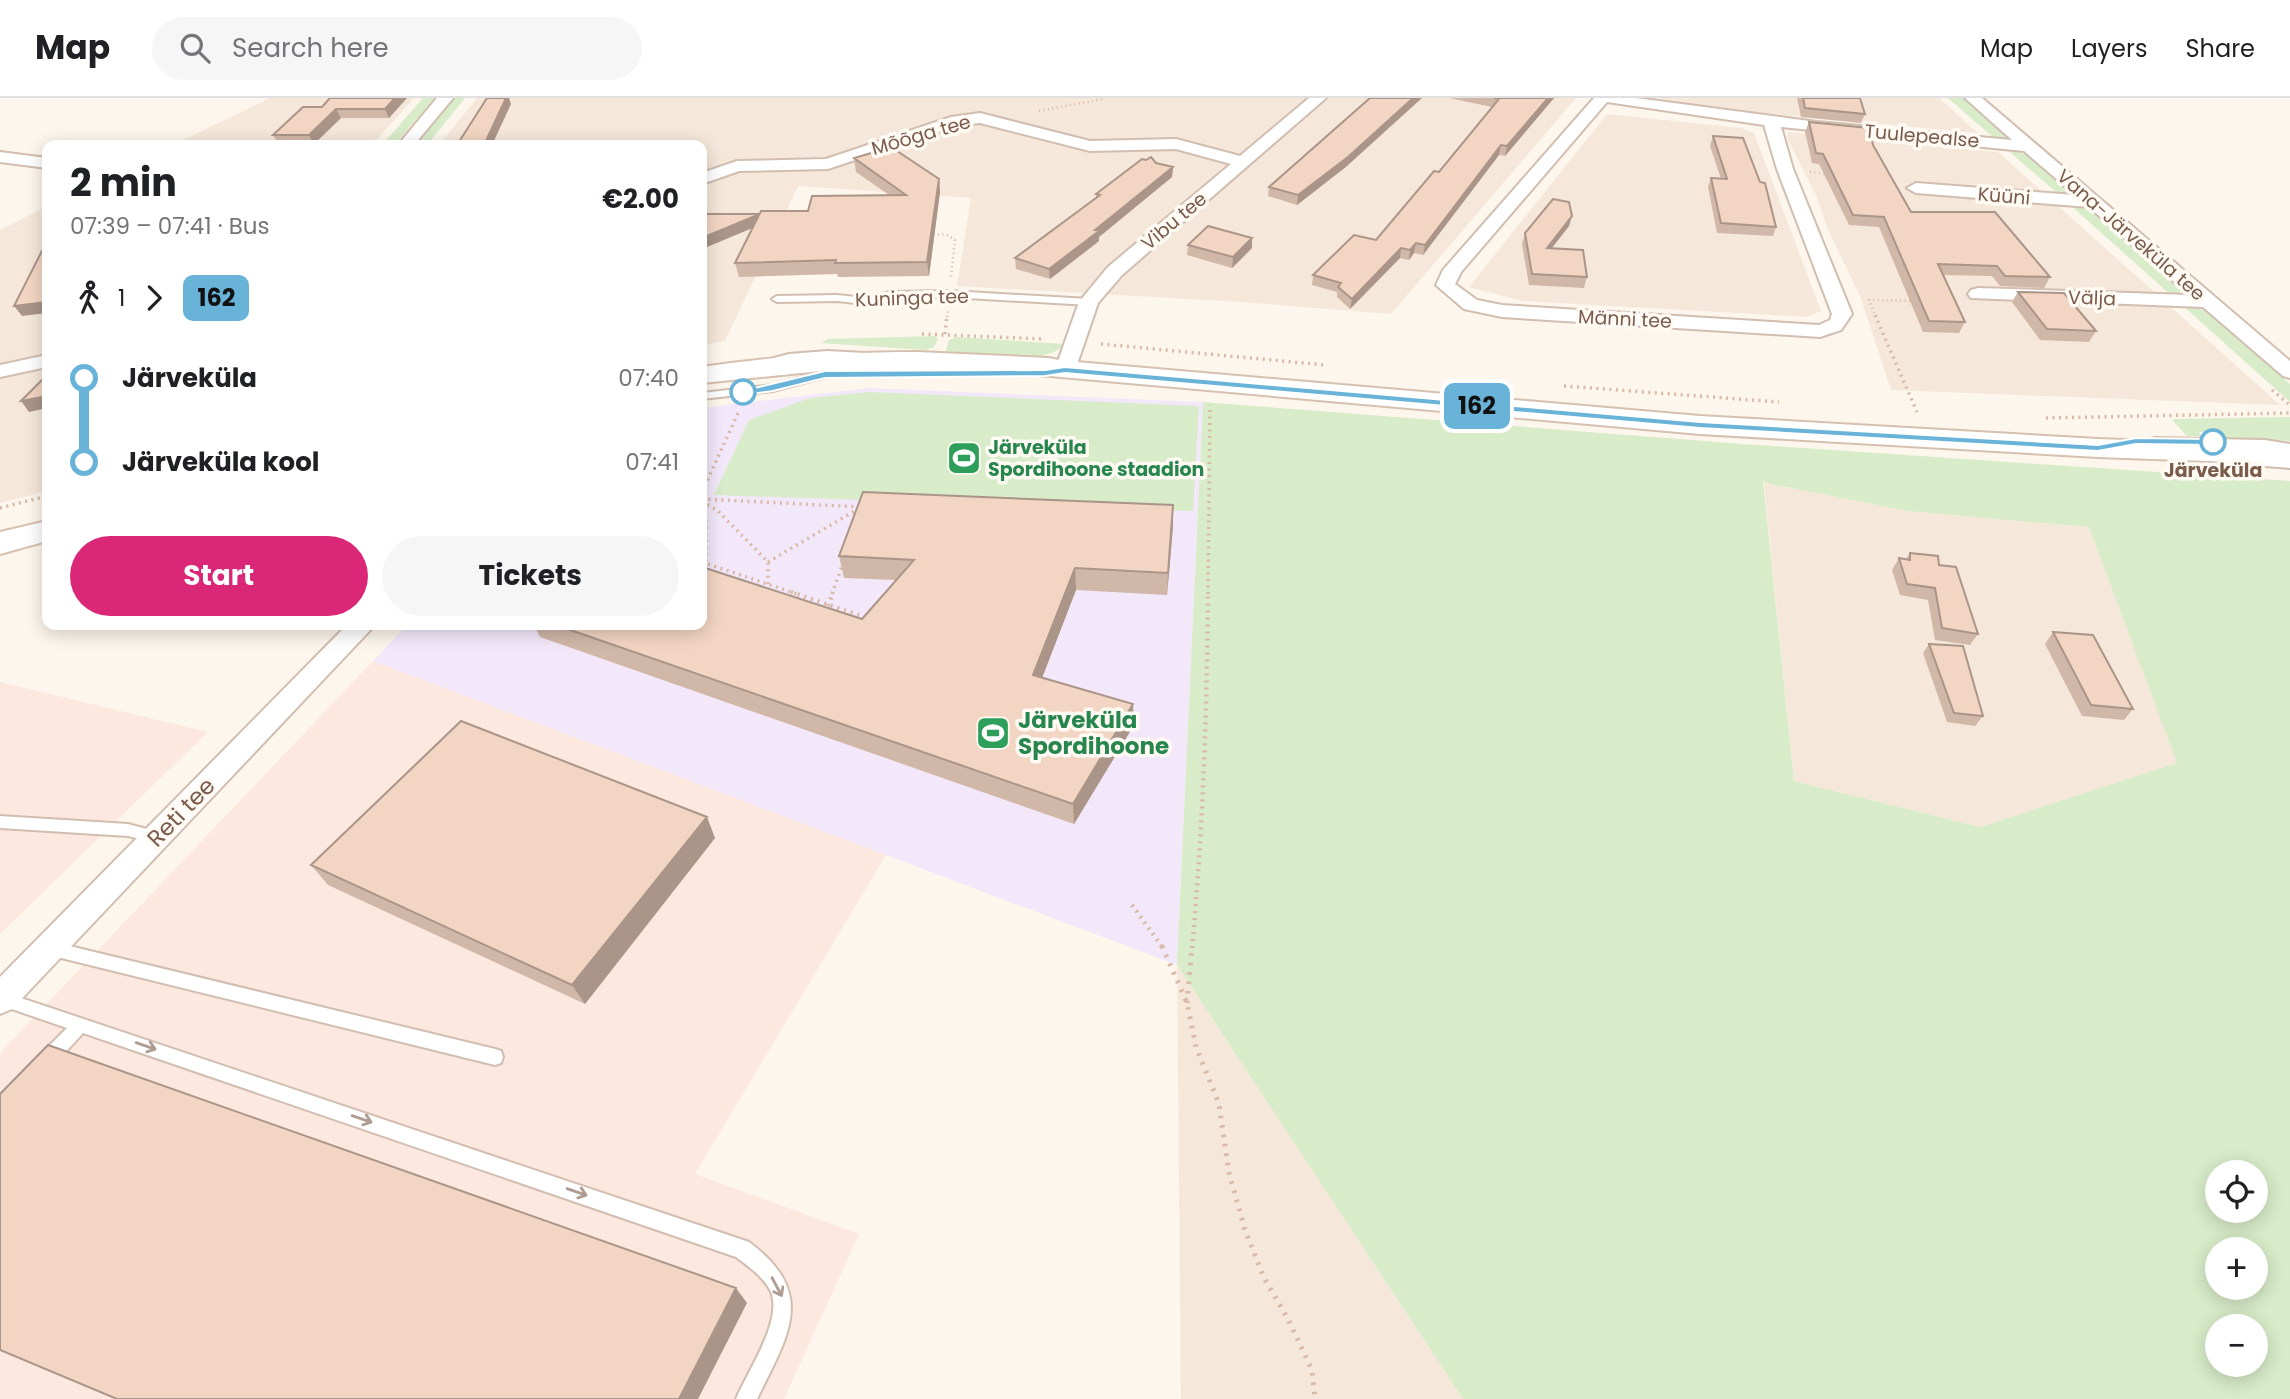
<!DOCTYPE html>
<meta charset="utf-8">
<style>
:root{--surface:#fff;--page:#f6f6f6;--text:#202124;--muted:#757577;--line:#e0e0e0;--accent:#db2777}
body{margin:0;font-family:Poppins,sans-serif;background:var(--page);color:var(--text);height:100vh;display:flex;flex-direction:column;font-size:26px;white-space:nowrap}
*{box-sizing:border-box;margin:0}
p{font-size:23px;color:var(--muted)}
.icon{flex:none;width:38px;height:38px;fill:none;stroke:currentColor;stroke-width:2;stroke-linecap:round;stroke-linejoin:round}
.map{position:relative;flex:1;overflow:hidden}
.details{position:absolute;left:42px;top:42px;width:665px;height:490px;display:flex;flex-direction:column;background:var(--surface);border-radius:14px;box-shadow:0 4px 18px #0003}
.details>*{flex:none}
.badge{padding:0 14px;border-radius:10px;font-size:24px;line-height:46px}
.tools{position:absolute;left:2205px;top:1062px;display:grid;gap:14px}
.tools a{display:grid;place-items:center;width:63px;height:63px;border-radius:50%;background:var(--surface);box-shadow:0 4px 18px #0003;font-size:35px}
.map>.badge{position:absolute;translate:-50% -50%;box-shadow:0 0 0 4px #fff}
.legs{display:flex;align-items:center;gap:10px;height:77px;padding:0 28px;font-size:23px}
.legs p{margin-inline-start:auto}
.overview{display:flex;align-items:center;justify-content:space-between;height:119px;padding:0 28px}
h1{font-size:38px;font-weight:700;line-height:52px}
.primary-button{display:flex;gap:14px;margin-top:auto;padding:14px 28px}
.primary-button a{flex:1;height:80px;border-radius:42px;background:var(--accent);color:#fff;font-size:28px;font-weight:700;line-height:80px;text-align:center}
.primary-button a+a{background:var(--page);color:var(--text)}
ul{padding:0 28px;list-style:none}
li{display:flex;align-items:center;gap:24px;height:84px;font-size:26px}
li i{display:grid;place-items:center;width:10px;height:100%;margin:0 9px;background:currentColor}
li i::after{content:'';width:18px;height:18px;margin:-9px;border:5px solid;border-radius:50%;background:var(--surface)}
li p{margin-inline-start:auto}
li:first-child i{background:linear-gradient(#0000 50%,currentColor 0)}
li:last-child i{background:linear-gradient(currentColor 50%,#0000 0)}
header{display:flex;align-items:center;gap:42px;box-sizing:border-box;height:98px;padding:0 35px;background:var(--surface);border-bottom:2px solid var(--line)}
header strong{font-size:33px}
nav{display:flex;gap:38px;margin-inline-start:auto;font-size:24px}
.search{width:490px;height:63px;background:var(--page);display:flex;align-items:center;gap:18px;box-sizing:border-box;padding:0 24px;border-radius:38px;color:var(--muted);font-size:26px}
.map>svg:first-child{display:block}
.residential{fill:#f5e8da}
.commercial{fill:#fde8e0}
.education{fill:#f3e8fa}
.green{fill:#d8ecc9;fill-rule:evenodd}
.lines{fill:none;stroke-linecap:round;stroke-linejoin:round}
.lane-casing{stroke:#d1beb0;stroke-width:4}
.street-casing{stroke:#d1beb0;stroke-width:4}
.secondary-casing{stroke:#d6c0b0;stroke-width:4}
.path-far3{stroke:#d9b8a5;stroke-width:2.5;stroke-dasharray:1 3.5;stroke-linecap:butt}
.path-far2{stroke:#d9b8a5;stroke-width:3.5;stroke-dasharray:2 4.5;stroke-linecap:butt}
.path-far1{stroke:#d9b8a5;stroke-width:4.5;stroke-dasharray:2 5;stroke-linecap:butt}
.path{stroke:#d9b8a5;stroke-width:5;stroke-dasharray:2.5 7;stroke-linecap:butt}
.lane{fill:#fff;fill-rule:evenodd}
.street{fill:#fff;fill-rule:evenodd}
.secondary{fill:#fff;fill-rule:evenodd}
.wall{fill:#d1b7a8}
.shaded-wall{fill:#aa9588}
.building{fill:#f3d5c3;stroke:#aa9588;stroke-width:2}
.oneway{stroke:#af9d94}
.line-1{fill:#69b3d9;stroke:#fff;stroke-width:2}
.stop-1-dot{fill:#fff;stroke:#69b3d9;stroke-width:3.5}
.labels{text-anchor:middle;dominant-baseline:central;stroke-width:7;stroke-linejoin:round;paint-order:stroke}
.far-street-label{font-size:19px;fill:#7a5c4d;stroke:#fffaf3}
.far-leisure-label{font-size:19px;font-weight:bold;fill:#27864d;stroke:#fffaf3;text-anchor:start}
.far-stop-label{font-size:19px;font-weight:bold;fill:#7a5c4d;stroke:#fffaf3}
.leisure-label{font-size:23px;font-weight:bold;fill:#27864d;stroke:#fffaf3;text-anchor:start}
.street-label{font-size:23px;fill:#7a5c4d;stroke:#fffaf3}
</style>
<header>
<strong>Map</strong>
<div class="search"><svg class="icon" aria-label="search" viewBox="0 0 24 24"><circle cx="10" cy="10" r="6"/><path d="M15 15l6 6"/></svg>Search here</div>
<nav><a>Map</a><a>Layers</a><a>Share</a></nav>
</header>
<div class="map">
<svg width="2290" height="1301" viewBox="0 0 2290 1301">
<rect width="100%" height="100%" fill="#fdf6ec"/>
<!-- residential -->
<path class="residential" d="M 270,0 L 414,0 L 372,47 L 173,47 Z
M 477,0 L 1576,0 L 1391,216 L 1241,204 L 957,188 L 971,100 L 798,88 L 725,243 L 702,247 L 702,47 L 439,47 Z
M 1658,0 L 1939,0 L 1978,35 L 1707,10 Z
M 1607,16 L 1741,30 L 1754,35 L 1821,213 L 1807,219 L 1522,203 L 1469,189 Z
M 1788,34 L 1998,54 L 2280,307 L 1891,292 L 1860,198 L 1828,132 L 1816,97 L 1788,42 Z
M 47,108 L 47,393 L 0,405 L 0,132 Z
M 1764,385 L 1909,413 L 2089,429 L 2178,665 L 1980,729 L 1794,683 Z
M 1177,867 L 1463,1301 L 1181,1301 Z"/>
<!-- commercial -->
<path class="commercial" d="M 373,563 L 886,757 L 695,1076 L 859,1136 L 784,1301 L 0,1301 L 0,955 Z
M 0,584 L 208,634 L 0,836 Z"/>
<!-- education -->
<path class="education" d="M 868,290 L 1203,304 L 1177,867 L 373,563 L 407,527 L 702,527 L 702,310 Z"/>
<!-- green -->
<path class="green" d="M 423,0 L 435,0 L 394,47 L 382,47 Z
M 454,0 L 465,0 L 427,47 L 415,47 Z
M 1948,0 L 1965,0 L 2008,41 L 1996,42 Z
M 2004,49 L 2027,57 L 2073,96 L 2063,100 Z
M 2070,107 L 2091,112 L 2181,192 L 2179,196 L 2171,197 Z
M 2181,206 L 2206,213 L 2290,286 L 2290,304 Z
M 935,238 L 938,241 L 934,249 L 926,252 L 821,245 L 828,241 Z
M 957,239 L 1064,246 C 1049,269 971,257 945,256 L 949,242 Z
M 868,294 L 1199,308 L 1193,413 L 714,397 L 749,322 L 810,300 Z
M 1203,304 L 1743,346 L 2290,383 L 2290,1301 L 1463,1301 L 1177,867 ZM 1763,382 L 1765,385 L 1908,413 L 2089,429 L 2177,665 L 1980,729 L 1794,683 ZM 2217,1074 L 2256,1074 L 2256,1113 L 2217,1113 ZM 2217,1152 L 2256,1152 L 2256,1190 L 2217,1190 ZM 2217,1228 L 2256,1228 L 2256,1267 L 2217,1267 Z
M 2290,319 L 2290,343 L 2224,340 L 2219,334 L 2199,334 L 2202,338 L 2187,338 L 2173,323 L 2174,321 Z"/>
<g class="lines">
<!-- lane casing -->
<g class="lane-casing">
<path id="lane" d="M 950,193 L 1089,201 L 1094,204 L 1089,207 L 950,199 L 889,200 L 865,206 L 837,203 L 777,204 L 772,201 L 777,198 L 837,197 L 865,200 L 889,194 Z
M 827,253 L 865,255 L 870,258 L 865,261 L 814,259 L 764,267 L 759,264 L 789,256 Z
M 825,273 L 830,276 L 829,278 L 773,293 L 702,301 L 702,295 L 773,287 Z
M 2155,340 L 2265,342 L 2290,346 L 2290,352 L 2265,348 L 2151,345 L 2151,341 Z
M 2229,360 L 2290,364 L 2290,370 L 2225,365 L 2225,361 Z
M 0,718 L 128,726 L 162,735 L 164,739 L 162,743 L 157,745 L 128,738 L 0,730 Z
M 49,843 L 495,951 L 501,953 L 503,959 L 501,965 L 495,967 L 49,857 L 43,855 L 41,850 L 43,845 Z
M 0,893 L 749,1144 C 818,1196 788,1237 757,1301 L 736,1301 C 747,1274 783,1223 771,1194 C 764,1179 748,1168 736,1159 L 83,935 L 52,969 L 46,971 L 40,969 L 37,963 L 40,957 L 67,930 L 0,907 Z"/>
</g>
<!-- street casing -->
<g class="street-casing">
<path id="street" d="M 437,0 L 453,0 L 414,47 L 398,47 Z
M 1309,0 L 1326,0 L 1122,177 L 1098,205 L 1075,272 L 1072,276 L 1058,276 L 1055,272 L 1079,204 L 1108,169 L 1231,66 L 1176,51 L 1090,53 L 980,25 L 959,27 L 828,71 L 739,73 L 702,86 L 702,75 L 737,63 L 826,61 L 951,19 L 980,15 L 1090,43 L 1176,41 L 1240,58 Z
M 1594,0 L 1636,0 L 1817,24 L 2012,42 L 1965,0 L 1982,0 L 2290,263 L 2290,280 L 2283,278 L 2203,209 L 1971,200 L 1968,196 L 1971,192 L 1978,190 L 2189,197 L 2089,109 L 1916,95 L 1907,90 L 1916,85 L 2075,97 L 2024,53 L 1781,29 L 1793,71 L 1852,216 L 1841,232 L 1820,239 L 1502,219 L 1464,211 L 1436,187 L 1443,172 ZM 1607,4 L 1764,27 L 1777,71 L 1832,216 L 1830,222 L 1819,227 L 1502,207 L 1477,202 L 1455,186 L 1461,174 Z
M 0,54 L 47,60 L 47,70 L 0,64 Z
M 47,257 L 47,269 L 0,279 L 0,267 Z
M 347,527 L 375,527 L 12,911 L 0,916 L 0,879 Z"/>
</g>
<!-- secondary casing -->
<g class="secondary-casing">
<path id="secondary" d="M 918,254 L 1048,260 L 1065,263 L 1700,318 L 2098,341 L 2290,348 L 2290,366 L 2098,359 L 1700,336 L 1005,274 L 831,272 L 702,285 L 702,269 C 774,258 845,254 918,254 Z
M 47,423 L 47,443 L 0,456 L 0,434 Z"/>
</g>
<!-- path-far3 -->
<path class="path-far3" d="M 1039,13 L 1103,1
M 1810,74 L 1829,76
M 929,136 L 947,137 L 955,142 L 951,179
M 947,219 L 948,212
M 1876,219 L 1869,202 L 1914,203"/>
<!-- path-far2 -->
<path class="path-far2" d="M 1875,217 L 1917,314
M 922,236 L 1043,241
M 945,236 L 947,217
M 1101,246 L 1325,267
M 1564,288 L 1779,304
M 2272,292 L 2290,307
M 2046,320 L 2290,315
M 702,394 L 739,313
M 702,401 L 861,409
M 702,403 L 718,413 L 768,464 L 768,487
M 0,410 L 47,398
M 702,410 L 706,423 L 706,466
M 702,464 L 797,496
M 768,464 L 858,411
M 832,496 L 843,465
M 1208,496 L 1210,307"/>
<!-- path-far1 -->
<path class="path-far1" d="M 791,494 L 867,520
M 828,508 L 833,494
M 1132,807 L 1163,850
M 1192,850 C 1203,732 1207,613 1208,494"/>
<!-- path -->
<path class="path" d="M 1162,848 L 1187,905 L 1196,949 L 1219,1006 L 1229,1075 L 1245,1132 L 1264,1180 L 1288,1221 L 1312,1272 L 1315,1301
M 1187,905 L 1192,848"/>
<!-- lane -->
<use href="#lane" class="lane"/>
<!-- street -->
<use href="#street" class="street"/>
<!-- secondary -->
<use href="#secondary" class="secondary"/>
</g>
<!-- wall -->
<path class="wall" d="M 407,0 L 389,20 L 341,20 L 314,46 L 278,46 L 273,37 L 322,9 Z
M 1449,0 L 1554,0 L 1505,58 L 1499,57 L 1423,157 L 1414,155 L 1409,162 L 1400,160 L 1350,211 L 1337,199 L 1337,194 L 1312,187 L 1313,177 L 1376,142 L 1439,74 L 1492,9 Z
M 1797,0 L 1860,0 L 1865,16 L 1861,25 L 1801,19 Z
M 1809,24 L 1873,47 L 1911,114 L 2050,179 L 2044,190 L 2000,188 L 1992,178 L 1943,177 L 1965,224 L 1959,235 L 1923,234 L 1879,129 L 1849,127 L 1819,66 L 1812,65 L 1805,34 Z
M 1713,38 L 1776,129 L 1773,138 L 1717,135 L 1708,89 L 1711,80 L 1721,81 L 1710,48 Z
M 854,60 L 939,81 L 940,94 L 929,178 L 838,179 L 837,176 L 739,179 L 735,165 L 752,130 L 702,151 L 702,116 L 760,116 L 808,113 L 889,97 L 856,74 Z
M 1156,65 L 1173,69 L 1172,79 L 1099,139 L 1099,143 L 1050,181 L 1016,171 L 1015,160 L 1096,100 L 1096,96 Z
M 1347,68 L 1297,107 L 1268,98 L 1269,89 Z
M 1569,128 L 1552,150 L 1587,179 L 1584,190 L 1529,187 L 1522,146 L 1525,135 Z
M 1188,147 L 1252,150 L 1232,170 L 1187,157 Z
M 2018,194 L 2096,233 L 2089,244 L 2040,242 L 2012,204 Z
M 1173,428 L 1167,497 L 1076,492 L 1042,580 L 1134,627 L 1074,726 L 540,539 L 534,527 L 702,527 L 862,521 L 896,482 L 844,480 L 839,458 Z
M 1910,455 L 1939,467 L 1978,536 L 1970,547 L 1935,542 L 1928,502 L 1900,497 L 1892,472 L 1899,460 L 1906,461 Z
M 2053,534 L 2133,611 L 2124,622 L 2082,618 L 2045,546 Z
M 1929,546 L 1983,618 L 1975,628 L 1947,624 L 1923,555 Z
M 715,740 L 585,906 L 328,787 L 311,767 Z"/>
<!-- shaded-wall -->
<path class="shaded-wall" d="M 395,0 L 407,0 L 389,20 L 385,11 Z
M 506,0 L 509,0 L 511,6 L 492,47 L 484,47 Z
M 1413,0 L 1422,0 L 1347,68 L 1297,107 L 1298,97 Z
M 1548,0 L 1554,0 L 1505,58 L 1507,48 Z
M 336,11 L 341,20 L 314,46 L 309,37 Z
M 1501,47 L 1499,57 L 1423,157 L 1425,147 Z
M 1173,69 L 1172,79 L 1099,139 L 1099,143 L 1050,181 L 1049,171 L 1095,132 Z
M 939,81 L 940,94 L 929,178 L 927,164 Z
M 760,116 L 762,126 L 702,151 L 702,140 Z
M 1572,118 L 1569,128 L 1544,160 L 1547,150 Z
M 1252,140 L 1252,150 L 1232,170 L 1233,159 Z
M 1416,145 L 1414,155 L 1409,162 L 1410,152 Z
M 1401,150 L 1400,160 L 1350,211 L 1352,201 Z
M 47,204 L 47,215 L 22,218 L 14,208 Z
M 47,298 L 47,310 L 29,314 L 21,303 Z
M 1173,407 L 1173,428 L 1167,497 L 1168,475 Z
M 1075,470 L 1076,492 L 1035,598 L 1033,577 Z
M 1133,606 L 1134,627 L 1074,726 L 1073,706 Z
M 707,719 L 715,740 L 585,906 L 572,887 Z
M 736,1190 L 747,1205 L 698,1301 L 679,1301 Z"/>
<!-- building -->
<path class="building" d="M 330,0 L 395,0 L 385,11 L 336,11 L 309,37 L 273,37 L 303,9 L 322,9 Z
M 487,0 L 506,0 L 484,47 L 457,47 Z
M 1370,0 L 1413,0 L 1348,59 L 1298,97 L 1269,89 Z
M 1494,0 L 1548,0 L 1507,48 L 1501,47 L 1425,147 L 1416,145 L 1410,152 L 1401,150 L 1352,201 L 1338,189 L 1341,185 L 1313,177 L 1354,137 L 1376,142 L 1434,73 L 1439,74 L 1499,1 Z
M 1803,0 L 1860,0 L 1865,16 L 1805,10 Z
M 1809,24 L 1869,30 L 1873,47 L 1911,114 L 1995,114 L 2050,179 L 2005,178 L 1997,168 L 1938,166 L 1965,224 L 1929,223 L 1884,119 L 1853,117 L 1823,56 L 1816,55 Z
M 1713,38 L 1743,40 L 1760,84 L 1765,85 L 1776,129 L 1721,125 L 1711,80 L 1727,81 Z
M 891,49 L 939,81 L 927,164 L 835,165 L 836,162 L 735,165 L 761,113 L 808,113 L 812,98 L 906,97 L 854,60 Z
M 1151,59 L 1156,65 L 1173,69 L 1095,132 L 1099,133 L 1049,171 L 1015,160 L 1100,97 L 1096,96 L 1142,61 L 1146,62 Z
M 1553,101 L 1569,104 L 1572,118 L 1547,150 L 1583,152 L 1587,179 L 1532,176 L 1525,135 Z
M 702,116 L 760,116 L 702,140 Z
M 1208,128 L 1252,140 L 1233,159 L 1188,147 Z
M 47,143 L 47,204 L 14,208 Z
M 2018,194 L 2064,195 L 2096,233 L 2047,231 Z
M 47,277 L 47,298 L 21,303 Z
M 863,394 L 1173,407 L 1168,475 L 1075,470 L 1033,577 L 1133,606 L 1073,706 L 556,527 L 702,527 L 702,469 L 862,521 L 914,462 L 839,458 Z
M 1910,455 L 1938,458 L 1939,467 L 1956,469 L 1978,536 L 1942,530 L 1935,490 L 1907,486 L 1899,460 L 1910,462 Z
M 2053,534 L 2093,537 L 2133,611 L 2091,607 Z
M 1929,546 L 1963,548 L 1983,618 L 1954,615 Z
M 461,623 L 707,719 L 572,887 L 311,767 Z
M 48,947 L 736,1190 L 679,1301 L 117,1301 L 0,1252 L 0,996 Z"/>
<!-- one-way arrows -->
<defs><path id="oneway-shaft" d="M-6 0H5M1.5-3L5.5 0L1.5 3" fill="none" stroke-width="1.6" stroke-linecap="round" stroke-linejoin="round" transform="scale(1.75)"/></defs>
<g class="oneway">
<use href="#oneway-shaft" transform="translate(146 948) rotate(19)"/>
<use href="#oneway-shaft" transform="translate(362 1021) rotate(19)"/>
<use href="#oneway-shaft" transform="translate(577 1094) rotate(19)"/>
<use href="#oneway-shaft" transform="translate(777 1189) rotate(62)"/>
</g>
<!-- line-1 -->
<path class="line-1" d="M 1065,269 L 1700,324 L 2098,347 L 2136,340 L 2213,341 L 2218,344 L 2213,347 L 2136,346 L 2098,353 L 1700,330 L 1065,275 L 1045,278 L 825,280 L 773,293 L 743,297 L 738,294 L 825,273 L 1045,272 Z"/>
<!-- icons -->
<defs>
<g id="stadium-square" transform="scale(1.75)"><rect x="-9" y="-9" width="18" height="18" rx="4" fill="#2e9e5b" stroke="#fffaf3"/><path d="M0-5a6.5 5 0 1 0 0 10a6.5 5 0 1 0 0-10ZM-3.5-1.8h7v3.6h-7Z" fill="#fff"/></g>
</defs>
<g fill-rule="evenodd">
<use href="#stadium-square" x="964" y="360"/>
<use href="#stadium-square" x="993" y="635"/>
</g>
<!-- markers -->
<g class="stop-1-dot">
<circle cx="743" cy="294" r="12"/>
<circle cx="2213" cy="344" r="12"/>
</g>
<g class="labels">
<!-- far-street labels -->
<g class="far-street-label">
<text transform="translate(921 37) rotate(-16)">Mõõga tee</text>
<text transform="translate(1922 38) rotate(5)">Tuulepealse</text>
<text transform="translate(2004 98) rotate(5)">Küüni</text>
<text transform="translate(1174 123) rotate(-40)">Vibu tee</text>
<text transform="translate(2131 137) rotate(41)">Vana-Järveküla tee</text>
<text transform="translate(912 200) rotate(-2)">Kuninga tee</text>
<text transform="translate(2092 200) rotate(2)">Välja</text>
<text transform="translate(1625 221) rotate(3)">Männi tee</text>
</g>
<!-- far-leisure labels -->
<g class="far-leisure-label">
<text x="988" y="349">Järveküla<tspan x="988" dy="22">Spordihoone staadion</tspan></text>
</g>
<!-- far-stop labels -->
<g class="far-stop-label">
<text x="2213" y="372">Järveküla</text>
</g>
<!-- leisure labels -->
<g class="leisure-label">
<text x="1018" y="622">Järveküla<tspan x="1018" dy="26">Spordihoone</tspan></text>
</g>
<!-- street labels -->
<g class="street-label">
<text transform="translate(181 714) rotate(-46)">Reti tee</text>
</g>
</g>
</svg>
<div class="tools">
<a><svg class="icon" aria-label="locate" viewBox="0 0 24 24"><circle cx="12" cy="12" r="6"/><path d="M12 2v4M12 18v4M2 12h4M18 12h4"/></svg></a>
<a>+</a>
<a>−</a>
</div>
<b class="badge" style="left:1477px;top:308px;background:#69b3d9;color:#111">162</b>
<section class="details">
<div class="overview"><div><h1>2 min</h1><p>07:39 – 07:41 · Bus</p></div><b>€2.00</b></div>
<div class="legs"><svg class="icon" aria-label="walk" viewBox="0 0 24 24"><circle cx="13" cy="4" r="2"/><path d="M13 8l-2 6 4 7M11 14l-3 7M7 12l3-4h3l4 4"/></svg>1<svg class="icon" aria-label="forward" viewBox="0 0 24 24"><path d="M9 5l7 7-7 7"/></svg><b class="badge" style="background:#69b3d9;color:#111">162</b></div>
<ul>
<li><i style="color:#69b3d9"></i><b>Järveküla</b><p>07:40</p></li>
<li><i style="color:#69b3d9"></i><b>Järveküla kool</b><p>07:41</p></li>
</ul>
<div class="primary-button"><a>Start</a><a>Tickets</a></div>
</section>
</div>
